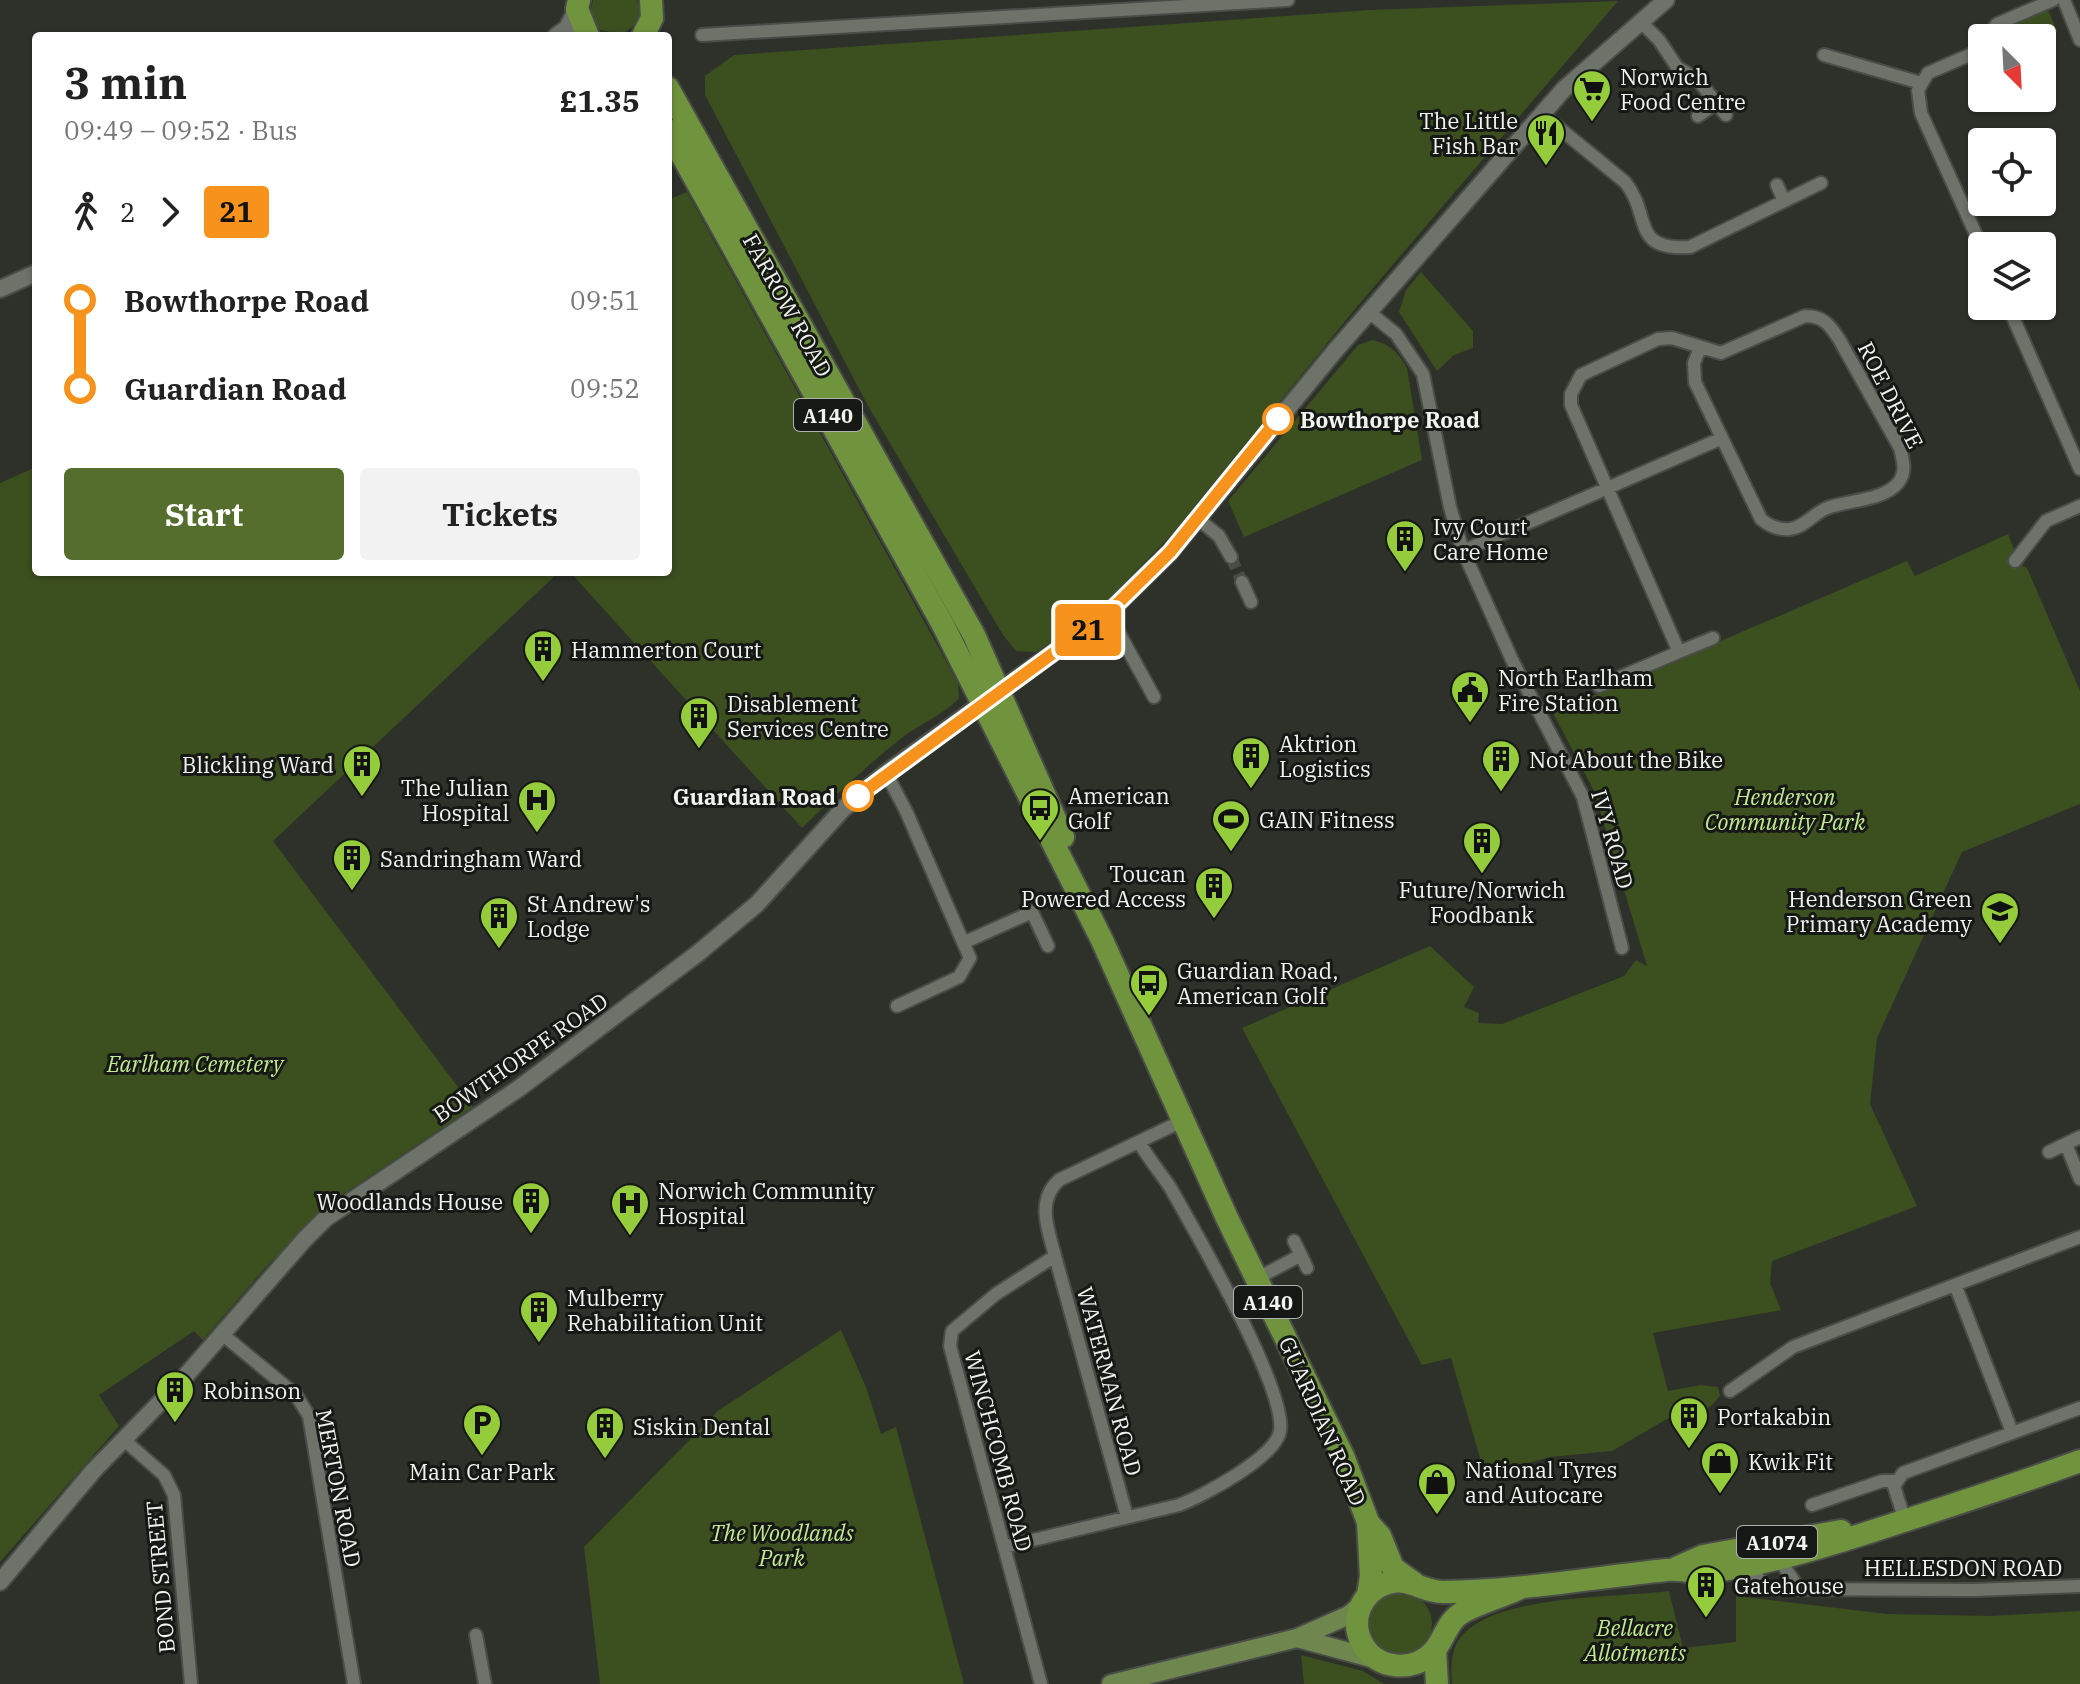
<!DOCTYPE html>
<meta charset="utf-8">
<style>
:root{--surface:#fff;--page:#f2f2f2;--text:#222;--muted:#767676;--accent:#566e2d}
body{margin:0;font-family:"IBM Plex Serif",serif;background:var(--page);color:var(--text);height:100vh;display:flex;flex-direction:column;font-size:30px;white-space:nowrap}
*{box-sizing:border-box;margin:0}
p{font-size:26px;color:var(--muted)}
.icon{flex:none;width:44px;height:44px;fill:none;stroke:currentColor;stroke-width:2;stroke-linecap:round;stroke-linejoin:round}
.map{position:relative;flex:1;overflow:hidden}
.details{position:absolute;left:32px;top:32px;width:640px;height:544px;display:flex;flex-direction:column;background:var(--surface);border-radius:8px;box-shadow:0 2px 6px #0004}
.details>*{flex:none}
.badge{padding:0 16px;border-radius:6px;font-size:28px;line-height:52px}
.needle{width:52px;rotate:156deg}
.fabs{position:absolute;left:1968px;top:24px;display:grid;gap:16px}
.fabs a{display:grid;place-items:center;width:88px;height:88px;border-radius:8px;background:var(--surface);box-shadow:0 2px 6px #0004;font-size:40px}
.map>.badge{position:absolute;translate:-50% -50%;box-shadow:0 0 0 4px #fff}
.legs{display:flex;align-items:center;gap:12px;height:88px;padding:0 32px;font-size:26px}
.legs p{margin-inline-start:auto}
.summary{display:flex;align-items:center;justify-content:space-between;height:136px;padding:0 32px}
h1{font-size:44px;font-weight:700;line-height:60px}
.action{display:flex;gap:16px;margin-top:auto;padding:16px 32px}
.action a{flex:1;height:92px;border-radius:8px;background:var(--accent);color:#fff;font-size:32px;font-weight:700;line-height:92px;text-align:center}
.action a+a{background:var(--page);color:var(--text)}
ul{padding:0 32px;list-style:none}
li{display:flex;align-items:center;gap:28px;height:88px;font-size:30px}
li i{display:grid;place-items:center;width:12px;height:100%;margin:0 10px;background:currentColor}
li i::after{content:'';width:20px;height:20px;margin:-10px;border:6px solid;border-radius:50%;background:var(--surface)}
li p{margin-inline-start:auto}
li:first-child i{background:linear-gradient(#0000 50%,currentColor 0)}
li:last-child i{background:linear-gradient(currentColor 50%,#0000 0)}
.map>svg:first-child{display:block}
.green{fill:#3b4f1f}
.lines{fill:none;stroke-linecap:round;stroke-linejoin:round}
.street-tunnel{stroke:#4a4e47;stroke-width:12;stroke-dasharray:12 6;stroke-linecap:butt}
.street-casing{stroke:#4a4d47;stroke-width:16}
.secondary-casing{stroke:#4a4d47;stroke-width:20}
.primary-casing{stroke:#4a4d47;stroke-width:22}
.highway-casing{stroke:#4a4d47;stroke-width:26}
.street{stroke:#6e736a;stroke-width:12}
.secondary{stroke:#6e736a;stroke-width:16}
.primary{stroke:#6f864f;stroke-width:18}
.highway{stroke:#70933d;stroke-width:22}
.line-1-casing{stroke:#fff;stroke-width:18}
.line-1{stroke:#f7931d;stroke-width:12}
.stop-1-dot{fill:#fff;stroke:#f7931d;stroke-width:4}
.labels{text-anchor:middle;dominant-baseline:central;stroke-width:6;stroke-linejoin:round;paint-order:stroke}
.shield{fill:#161815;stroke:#afb1ad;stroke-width:2}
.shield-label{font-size:20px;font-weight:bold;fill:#f0f3ee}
.poi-label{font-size:22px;fill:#f0f3ee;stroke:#161815;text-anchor:start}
.street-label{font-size:22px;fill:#f0f3ee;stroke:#161815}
.stop-label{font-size:22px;font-weight:bold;fill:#f0f3ee;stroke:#161815;text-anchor:start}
.park-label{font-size:22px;font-style:italic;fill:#c2eb8f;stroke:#161815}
</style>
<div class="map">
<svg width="2080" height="1684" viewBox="0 0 2080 1684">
<rect width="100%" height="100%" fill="#2d3129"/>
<!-- green -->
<path class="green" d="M 593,0 L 637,0 C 643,17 636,28 620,34 L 600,30 L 590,13 Z
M 1618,1 L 1355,309 L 1175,531 L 1098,610 L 1036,652 L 1016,651 L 1003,635 L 868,406 L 705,95 L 705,76 L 734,55 L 1370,10 Z
M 2048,10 L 2057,31 L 2052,40 L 2042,44 L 2042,38 L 1994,38 L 2002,29 Z
M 687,192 L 958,683 L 959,698 C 944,715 921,723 903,737 C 867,765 835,796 802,828 L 570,572 L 668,572 L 668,200 Z
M 1421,272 L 1473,331 L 1473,348 L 1454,355 L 1437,371 L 1399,312 L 1406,290 Z
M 1372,340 C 1390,344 1398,352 1407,368 L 1422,460 L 1244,537 L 1228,501 L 1358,345 Z
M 36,467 L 36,572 L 559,572 L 273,841 L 473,1107 L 333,1201 L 266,1267 L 203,1340 L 194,1331 L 99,1395 L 119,1426 L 0,1562 L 0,483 Z
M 2008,534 L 2020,564 L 2027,568 L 2080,691 L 2080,804 L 1962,852 L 1877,1038 L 1870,1104 L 1917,1206 L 1772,1261 L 1770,1283 L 1781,1310 L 1653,1333 L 1668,1391 L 1701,1385 L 1718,1387 L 1720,1396 L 1711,1406 L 1681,1425 L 1674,1415 L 1612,1451 L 1550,1457 L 1485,1475 L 1451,1358 L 1422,1365 L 1242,1028 L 1430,946 L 1474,987 L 1464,1007 L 1479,1013 L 1478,1023 L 1502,1024 L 1624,976 L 1636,960 L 1647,966 L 1594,791 L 1553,713 L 1907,561 L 1915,576 Z
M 841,1330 L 866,1387 L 881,1434 L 896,1427 L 964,1684 L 600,1684 L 584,1547 L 719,1410 Z
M 1669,1591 L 1683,1648 L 1736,1642 L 1736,1596 L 1887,1614 L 1991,1616 L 2080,1611 L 2080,1684 L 1452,1684 C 1451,1668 1450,1650 1461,1637 C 1496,1594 1616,1598 1669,1591 Z
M1368 1624a32 32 0 1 1 64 0a32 32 0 1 1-64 0Z
M 1301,1655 L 1363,1671 L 1384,1684 L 1304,1684 Z"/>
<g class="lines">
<!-- street-tunnel -->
<path class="street-tunnel" d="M 1231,557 L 1242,582"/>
<!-- street casing -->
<g class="street-casing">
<path id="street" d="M 2064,0 L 2080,40
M 1640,21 L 1659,40 L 1677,67 L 1698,80 L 1726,115
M 702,35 L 1288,0
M 1986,38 L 1997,24 L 2053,0
M 1982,45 L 1974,53 L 1928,73 L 1918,90 L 1921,113 L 1982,248
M 1824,55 L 1921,83
M 1542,114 L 1625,182 C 1652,215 1630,251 1690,247 L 1821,183
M 1698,116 L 1716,103
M 1777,185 L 1784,201
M 2008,306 L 2080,469
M 1369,312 L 1396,334 L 1423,374 L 1450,507 L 1463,551 L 1513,662 L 1583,797 L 1622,948
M 1197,518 L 1219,536 L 1231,557
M 1463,551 L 1720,439
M 2015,561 L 2046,521 L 2080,506
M 1242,582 L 1251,602
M 1108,613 L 1154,697
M 1679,652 L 1713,638
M 1599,686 L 1679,652 L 1571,405 L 1571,394 L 1581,375 L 1658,339 L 1672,338 L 1721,353 L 1805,316 C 1823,316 1829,324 1839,339 L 1900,448 C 1903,461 1907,472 1898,483 C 1883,501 1848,500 1827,508 C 1814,513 1805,527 1790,529 C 1779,530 1769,526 1761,519 L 1695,382 L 1694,363 L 1700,348
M 886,773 L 906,811 L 970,958 L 959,977 L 897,1006
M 965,942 L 1032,912 L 1048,946
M 2066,1144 L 2080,1179
M 2049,1152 L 2080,1137
M 1294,1241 L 1301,1255
M 1055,1256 L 1127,1517
M 1256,1279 L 1301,1255 L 1307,1268
M 1956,1287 L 2012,1432
M 222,1334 L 296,1395 L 309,1416 L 354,1684
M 1730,1391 L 1793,1347 L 2080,1237
M 124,1440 L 164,1475 L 174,1495 L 191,1684
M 1812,1505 L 1882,1481 L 1895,1481
M 1905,1521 L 1894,1486 L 1903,1473 L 2080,1408
M 1004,1547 L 1179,1505 C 1203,1496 1276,1457 1280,1431 C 1287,1389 1194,1230 1170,1187 C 1160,1172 1148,1158 1139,1142
M 1779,1559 L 1798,1587
M 1745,1565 L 1767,1587 L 1776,1589 L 1973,1590 L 2080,1586
M 476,1635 L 485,1684
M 1041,1684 L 950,1346 L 952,1331 L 996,1294 L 1055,1256 C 1048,1229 1036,1201 1059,1180 L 1182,1121"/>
</g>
<!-- secondary casing -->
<g class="secondary-casing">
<path id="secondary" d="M 556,36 L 567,28 L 577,9
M 0,289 L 36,273
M 0,1582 L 94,1470 L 182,1380 L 304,1240 L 326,1218 L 518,1089 L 697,954 L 757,904 L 843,809 L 886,773 L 1108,613 L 1170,552 L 1334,352 L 1564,89 L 1666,0"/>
</g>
<!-- primary casing -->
<g class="primary-casing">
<path id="primary" d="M 1297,1638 L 1375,1659
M 1111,1684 L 1297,1638 L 1349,1615 L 1360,1606"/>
</g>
<!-- highway casing -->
<g class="highway-casing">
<path id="highway" d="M 579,0 L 577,9 L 588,36
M 643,36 L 652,18 L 651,0
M 668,88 L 974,635 L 1063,837
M 668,130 L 943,625 L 1102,940 L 1227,1218 L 1343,1456 L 1368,1522 L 1371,1576 L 1368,1595
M 1370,1525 L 1380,1536 L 1393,1568 L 1414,1583
M 1676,1568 L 1703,1556 L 1841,1531
M 1518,1589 C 1501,1597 1479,1603 1463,1612 C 1447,1621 1445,1638 1434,1651 C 1414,1673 1376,1670 1362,1643 C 1350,1620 1361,1593 1385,1584 C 1407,1575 1422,1592 1443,1592 C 1518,1591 1592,1578 1666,1570 C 1680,1569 1695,1573 1709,1572 C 1769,1564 1827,1546 1885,1527 C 1950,1506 2015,1485 2080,1461
M 1435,1650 L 1437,1684"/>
</g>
<!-- street -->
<use href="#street" class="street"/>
<!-- secondary -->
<use href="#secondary" class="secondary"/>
<!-- primary -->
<use href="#primary" class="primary"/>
<!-- highway -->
<use href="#highway" class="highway"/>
</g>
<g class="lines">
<!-- line-1 casing -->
<g class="line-1-casing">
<path id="line-1" d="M 858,796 L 1108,613 L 1170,552 L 1278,419"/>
</g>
<!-- line-1 -->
<use href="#line-1" class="line-1"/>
</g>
<!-- icons -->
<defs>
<g id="supermarket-pin" transform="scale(2)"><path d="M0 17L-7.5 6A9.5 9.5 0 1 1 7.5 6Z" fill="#95cc3b" stroke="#161815"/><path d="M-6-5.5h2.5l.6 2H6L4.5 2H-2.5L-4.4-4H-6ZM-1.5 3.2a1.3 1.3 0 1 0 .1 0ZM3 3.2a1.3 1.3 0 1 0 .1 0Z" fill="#111"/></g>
<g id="restaurant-pin" transform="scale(2)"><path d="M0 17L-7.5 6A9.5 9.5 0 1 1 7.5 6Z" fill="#95cc3b" stroke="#161815"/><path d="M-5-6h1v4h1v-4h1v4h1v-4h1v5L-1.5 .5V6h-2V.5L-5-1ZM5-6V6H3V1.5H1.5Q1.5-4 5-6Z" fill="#111"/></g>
<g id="building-pin" transform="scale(2)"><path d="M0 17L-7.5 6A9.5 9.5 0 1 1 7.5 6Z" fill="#95cc3b" stroke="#161815"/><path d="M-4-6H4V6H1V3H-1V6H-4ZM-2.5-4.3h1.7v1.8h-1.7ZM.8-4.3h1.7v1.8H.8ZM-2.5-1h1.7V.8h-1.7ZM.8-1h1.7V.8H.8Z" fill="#111"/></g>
<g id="civic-pin" transform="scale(2)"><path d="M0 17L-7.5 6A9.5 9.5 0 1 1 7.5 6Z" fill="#95cc3b" stroke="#161815"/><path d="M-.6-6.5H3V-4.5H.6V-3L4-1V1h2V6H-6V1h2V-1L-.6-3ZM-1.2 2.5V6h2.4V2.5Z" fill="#111"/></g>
<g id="hospital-pin" transform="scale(2)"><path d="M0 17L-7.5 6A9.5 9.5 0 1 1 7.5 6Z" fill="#95cc3b" stroke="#161815"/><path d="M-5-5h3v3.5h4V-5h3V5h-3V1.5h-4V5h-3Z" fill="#111"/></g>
<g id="bus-pin" transform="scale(2)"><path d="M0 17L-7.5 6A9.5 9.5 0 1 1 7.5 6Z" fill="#95cc3b" stroke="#161815"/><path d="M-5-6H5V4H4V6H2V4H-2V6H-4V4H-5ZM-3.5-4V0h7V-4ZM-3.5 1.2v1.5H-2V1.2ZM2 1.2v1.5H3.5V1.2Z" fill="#111"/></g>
<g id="stadium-pin" transform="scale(2)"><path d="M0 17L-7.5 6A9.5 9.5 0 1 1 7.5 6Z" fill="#95cc3b" stroke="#161815"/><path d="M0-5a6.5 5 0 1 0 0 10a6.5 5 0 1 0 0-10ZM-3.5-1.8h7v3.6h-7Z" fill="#111"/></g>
<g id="school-pin" transform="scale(2)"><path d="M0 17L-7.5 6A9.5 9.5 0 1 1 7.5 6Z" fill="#95cc3b" stroke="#161815"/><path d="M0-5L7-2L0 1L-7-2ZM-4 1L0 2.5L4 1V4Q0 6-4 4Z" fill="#111"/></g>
<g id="parking-pin" transform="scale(2)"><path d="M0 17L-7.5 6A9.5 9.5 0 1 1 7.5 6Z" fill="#95cc3b" stroke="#161815"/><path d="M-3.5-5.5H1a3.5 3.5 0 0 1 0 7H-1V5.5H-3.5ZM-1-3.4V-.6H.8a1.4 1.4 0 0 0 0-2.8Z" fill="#111"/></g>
<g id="shop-pin" transform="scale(2)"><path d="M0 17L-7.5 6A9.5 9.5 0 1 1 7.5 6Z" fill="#95cc3b" stroke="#161815"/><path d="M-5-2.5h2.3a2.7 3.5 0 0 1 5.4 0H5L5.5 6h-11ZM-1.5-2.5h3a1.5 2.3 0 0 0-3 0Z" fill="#111"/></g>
</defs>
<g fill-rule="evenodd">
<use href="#supermarket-pin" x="1592" y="89"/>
<use href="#restaurant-pin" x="1546" y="133"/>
<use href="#building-pin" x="1405" y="539"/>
<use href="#building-pin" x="543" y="649"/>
<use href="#civic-pin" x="1470" y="690"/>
<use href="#building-pin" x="699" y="716"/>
<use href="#building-pin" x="1251" y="756"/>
<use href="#building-pin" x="1501" y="759"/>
<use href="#building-pin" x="362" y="764"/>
<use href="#hospital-pin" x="537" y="800"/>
<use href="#bus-pin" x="1040" y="808"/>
<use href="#stadium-pin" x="1231" y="819"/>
<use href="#building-pin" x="1482" y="841"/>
<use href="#building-pin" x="352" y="858"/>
<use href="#building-pin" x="1214" y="886"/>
<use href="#school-pin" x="2000" y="911"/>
<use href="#building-pin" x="499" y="916"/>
<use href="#bus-pin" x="1149" y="983"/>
<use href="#building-pin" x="531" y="1201"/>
<use href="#hospital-pin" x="630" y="1203"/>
<use href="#building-pin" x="539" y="1310"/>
<use href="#building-pin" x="175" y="1390"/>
<use href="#building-pin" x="1689" y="1416"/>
<use href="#parking-pin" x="482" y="1423"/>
<use href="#building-pin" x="605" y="1426"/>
<use href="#shop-pin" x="1720" y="1461"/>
<use href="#shop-pin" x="1437" y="1482"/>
<use href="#building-pin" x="1706" y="1585"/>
</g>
<!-- markers -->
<g class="stop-1-dot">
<circle cx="1278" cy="419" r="14"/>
<circle cx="858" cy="796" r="14"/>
</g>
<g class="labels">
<!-- shield labels -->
<g class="shield">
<rect x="794" y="399" width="68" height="32" rx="6"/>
<rect x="1234" y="1286" width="68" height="32" rx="6"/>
<rect x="1737" y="1526" width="80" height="32" rx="6"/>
</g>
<g class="shield-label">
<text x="828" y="415">A140</text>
<text x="1268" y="1302">A140</text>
<text x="1777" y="1542">A1074</text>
</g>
<!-- poi labels -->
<g class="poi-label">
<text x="1620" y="76">Norwich<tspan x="1620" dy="25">Food Centre</tspan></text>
<text x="1518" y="120" text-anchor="end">The Little<tspan x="1518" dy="25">Fish Bar</tspan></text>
<text x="1433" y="526">Ivy Court<tspan x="1433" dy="25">Care Home</tspan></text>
<text x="571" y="649">Hammerton Court</text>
<text x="1498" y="677">North Earlham<tspan x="1498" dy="25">Fire Station</tspan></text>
<text x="727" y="703">Disablement<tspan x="727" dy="25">Services Centre</tspan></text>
<text x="1279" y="743">Aktrion<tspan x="1279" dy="25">Logistics</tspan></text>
<text x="1529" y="759">Not About the Bike</text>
<text x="334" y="764" text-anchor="end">Blickling Ward</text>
<text x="509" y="787" text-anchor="end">The Julian<tspan x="509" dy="25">Hospital</tspan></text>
<text x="1068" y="795">American<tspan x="1068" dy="25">Golf</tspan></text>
<text x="1259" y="819">GAIN Fitness</text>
<text x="380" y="858">Sandringham Ward</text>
<text x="1186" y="873" text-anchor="end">Toucan<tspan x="1186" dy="25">Powered Access</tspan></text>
<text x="1482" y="889" text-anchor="middle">Future/Norwich<tspan x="1482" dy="25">Foodbank</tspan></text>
<text x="1972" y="898" text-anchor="end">Henderson Green<tspan x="1972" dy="25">Primary Academy</tspan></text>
<text x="527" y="903">St Andrew's<tspan x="527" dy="25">Lodge</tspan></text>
<text x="1177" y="970">Guardian Road,<tspan x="1177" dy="25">American Golf</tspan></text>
<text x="658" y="1190">Norwich Community<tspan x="658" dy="25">Hospital</tspan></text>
<text x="503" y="1201" text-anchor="end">Woodlands House</text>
<text x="567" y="1297">Mulberry<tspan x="567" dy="25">Rehabilitation Unit</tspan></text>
<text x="203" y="1390">Robinson</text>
<text x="1717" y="1416">Portakabin</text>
<text x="633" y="1426">Siskin Dental</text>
<text x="1748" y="1461">Kwik Fit</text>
<text x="1465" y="1469">National Tyres<tspan x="1465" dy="25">and Autocare</tspan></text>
<text x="482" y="1471" text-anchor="middle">Main Car Park</text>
<text x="1734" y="1585">Gatehouse</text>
</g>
<!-- street labels -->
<g class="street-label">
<text transform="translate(788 305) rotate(61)">FARROW ROAD</text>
<text transform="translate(1891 395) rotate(63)">ROE DRIVE</text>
<text transform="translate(1613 839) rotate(74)">IVY ROAD</text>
<text transform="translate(520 1057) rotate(-35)">BOWTHORPE ROAD</text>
<text transform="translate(1110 1381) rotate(75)">WATERMAN ROAD</text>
<text transform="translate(1323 1421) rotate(66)">GUARDIAN ROAD</text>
<text transform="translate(999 1451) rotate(75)">WINCHCOMB ROAD</text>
<text transform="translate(339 1488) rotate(79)">MERTON ROAD</text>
<text x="1963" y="1567">HELLESDON ROAD</text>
<text transform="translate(160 1577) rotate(-95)">BOND STREET</text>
</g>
<!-- stop labels -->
<g class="stop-label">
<text x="1300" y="419">Bowthorpe Road</text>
<text x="836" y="796" text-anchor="end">Guardian Road</text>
</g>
<!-- park labels -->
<g class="park-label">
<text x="1785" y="796">Henderson<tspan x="1785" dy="25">Community Park</tspan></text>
<text x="195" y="1063">Earlham Cemetery</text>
<text x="782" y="1532">The Woodlands<tspan x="782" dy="25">Park</tspan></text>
<text x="1635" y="1627">Bellacre<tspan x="1635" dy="25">Allotments</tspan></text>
</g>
</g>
</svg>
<div class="fabs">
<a><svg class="needle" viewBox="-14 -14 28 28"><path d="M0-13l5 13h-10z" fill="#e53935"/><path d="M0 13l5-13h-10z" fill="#767676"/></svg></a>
<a><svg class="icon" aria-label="locate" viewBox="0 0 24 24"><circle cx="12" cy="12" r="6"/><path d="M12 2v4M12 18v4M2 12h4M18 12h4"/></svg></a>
<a><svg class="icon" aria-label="layers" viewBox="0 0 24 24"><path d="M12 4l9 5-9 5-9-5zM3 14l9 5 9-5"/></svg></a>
</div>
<b class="badge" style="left:1088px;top:630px;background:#f7931d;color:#111">21</b>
<section class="details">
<div class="summary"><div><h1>3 min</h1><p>09:49 – 09:52 · Bus</p></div><b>£1.35</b></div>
<div class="legs"><svg class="icon" aria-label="walk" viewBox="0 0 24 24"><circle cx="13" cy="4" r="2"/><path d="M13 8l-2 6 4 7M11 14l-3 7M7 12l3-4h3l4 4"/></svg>2<svg class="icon" aria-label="forward" viewBox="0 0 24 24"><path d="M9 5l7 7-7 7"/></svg><b class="badge" style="background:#f7931d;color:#111">21</b></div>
<ul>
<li><i style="color:#f7931d"></i><b>Bowthorpe Road</b><p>09:51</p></li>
<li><i style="color:#f7931d"></i><b>Guardian Road</b><p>09:52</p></li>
</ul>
<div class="action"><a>Start</a><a>Tickets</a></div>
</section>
</div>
